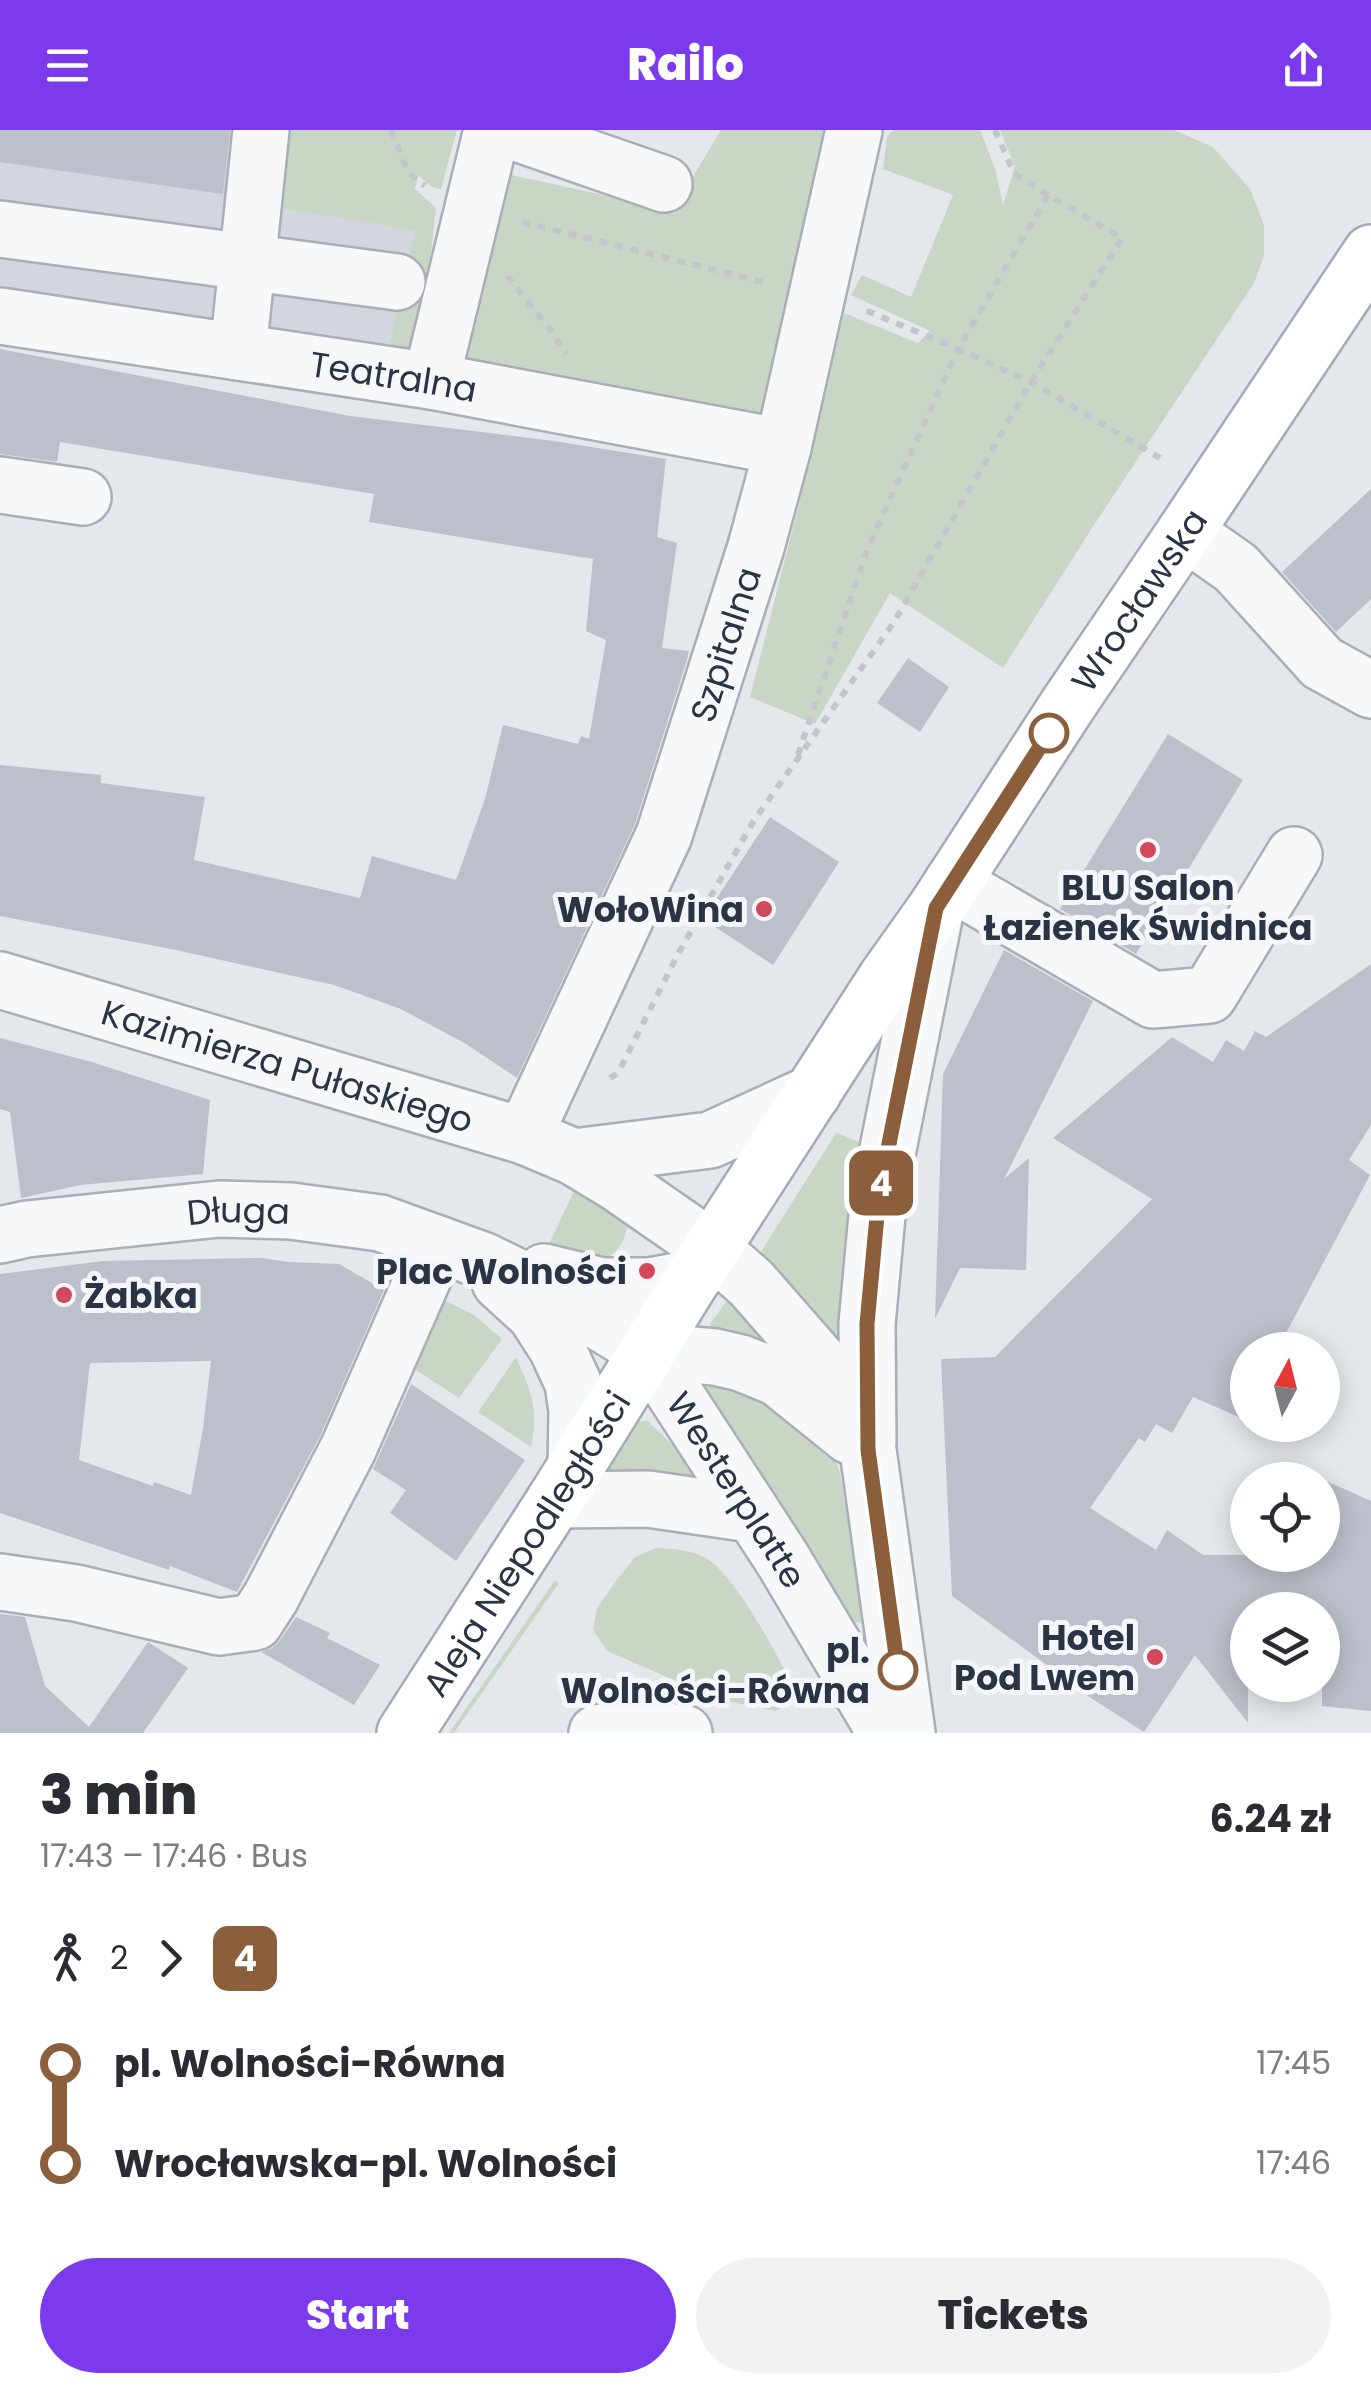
<!DOCTYPE html>
<meta charset="utf-8">
<style>
:root{--surface:#fff;--page:#f2f2f3;--text:#2b2b33;--muted:#7c7c81;--accent:#7c3aed}
body{margin:0;font-family:Poppins,sans-serif;background:var(--page);color:var(--text);height:100vh;display:flex;flex-direction:column;font-size:38px;white-space:nowrap}
*{box-sizing:border-box;margin:0}
p{font-size:32px;color:var(--muted)}
.icon{flex:none;width:55px;height:55px;fill:none;stroke:currentColor;stroke-width:2;stroke-linecap:round;stroke-linejoin:round}
.map{position:relative;height:1603px;overflow:hidden}
.sheet{display:flex;flex-direction:column;background:var(--surface);flex:1}
.sheet>*{flex:none}
.badge{padding:0 20px;border-radius:15px;font-size:35px;line-height:65px}
.needle{width:65px;rotate:7deg}
.controls{position:absolute;left:1230px;top:1202px;display:grid;gap:20px}
.controls a{display:grid;place-items:center;width:110px;height:110px;border-radius:50%;background:var(--surface);box-shadow:0 5px 25px #0003;font-size:50px}
.map>.badge{position:absolute;translate:-50% -50%;box-shadow:0 0 0 5px #fff}
.legs{display:flex;align-items:center;gap:15px;height:110px;padding:0 40px;font-size:32px}
.legs p{margin-inline-start:auto}
.overview{display:flex;align-items:center;justify-content:space-between;height:170px;padding:0 40px}
h1{font-size:55px;font-weight:800;line-height:75px}
.cta{display:flex;gap:20px;margin-top:auto;padding:20px 40px}
.cta a{flex:1;height:115px;border-radius:60px;background:var(--accent);color:#fff;font-size:40px;font-weight:800;line-height:115px;text-align:center}
.cta a+a{background:var(--page);color:var(--text)}
ul{padding:0 40px;list-style:none}
li{display:flex;align-items:center;gap:35px;height:100px;font-size:38px}
li i{display:grid;place-items:center;width:15px;height:100%;margin:0 12px;background:currentColor}
li i::after{content:'';width:25px;height:25px;margin:-12px;border:8px solid;border-radius:50%;background:var(--surface)}
li p{margin-inline-start:auto}
li:first-child i{background:linear-gradient(#0000 50%,currentColor 0)}
li:last-child i{background:linear-gradient(currentColor 50%,#0000 0)}
header{display:flex;justify-content:space-between;align-items:center;height:130px;padding:0 40px;background:var(--accent);color:#fff;font-size:45px;font-weight:800}
.map>svg:first-child{display:block}
.built{fill:#d2d6de}
.green{fill:#c9d6c5}
.building{fill:#bbc0ca;fill-rule:evenodd}
.lines{fill:none;stroke-linecap:round;stroke-linejoin:round}
.minor-casing{stroke:#a9aeb7;stroke-width:60}
.major-casing{stroke:#a3abb8;stroke-width:60}
.path{stroke:#c2c5cb;stroke-width:6;stroke-dasharray:8 8;stroke-linecap:butt}
.minor{stroke:#f7f8fa;stroke-width:55}
.major{stroke:#fff;stroke-width:55}
.line-1-casing{stroke:#fff;stroke-width:22}
.line-1{stroke:#8b5e3c;stroke-width:15}
.stop-1-dot{fill:#fff;stroke:#8b5e3c;stroke-width:5}
.poi-dot{fill:#d1495b;stroke:#f4f6f9;stroke-width:4}
.labels{text-anchor:middle;dominant-baseline:central;stroke-width:10;stroke-linejoin:round;paint-order:stroke}
.street-label{font-size:35px;fill:#2b3445;stroke:#f4f6f9}
.poi-label{font-size:35px;font-weight:bold;fill:#2b3445;stroke:#f4f6f9;text-anchor:end}
.stop-label{font-size:35px;font-weight:bold;fill:#2b3445;stroke:#f4f6f9;text-anchor:end}
</style>
<header><svg class="icon" aria-label="menu" viewBox="0 0 24 24"><path d="M4 6h16M4 12h16M4 18h16"/></svg>Railo<svg class="icon" aria-label="share" viewBox="0 0 24 24"><path d="M12 15V3M7 8l5-5 5 5M5 13v7h14v-7"/></svg></header>
<div class="map">
<svg width="1371" height="1603" viewBox="0 0 1371 1603">
<rect width="100%" height="100%" fill="#e4e7ec"/>
<!-- built -->
<path class="built" d="M 0,0 L 280,0 L 272,77 L 416,99 L 387,226 L 0,162 Z"/>
<!-- green -->
<path class="green" d="M 280,0 L 457,0 L 441,59 L 432,57 L 418,45 L 415,59 L 436,78 L 431,122 L 408,230 L 387,226 L 415,100 L 272,77 Z
M 721,0 L 838,0 L 778,271 L 748,294 L 459,232 L 488,63 L 511,45 L 673,80 Z
M 893,0 L 980,0 L 995,38 L 1003,75 L 1015,36 L 1000,0 L 1174,0 L 1213,17 L 1250,59 L 1264,95 L 1264,126 L 1254,153 L 1094,395 L 1003,538 L 890,463 L 815,594 L 750,567 L 796,386 L 844,183 L 918,213 L 930,201 L 851,165 L 862,145 L 911,167 L 953,65 L 883,39 L 887,7 Z
M 836,1003 L 862,1013 L 840,1213 L 762,1133 L 762,1120 Z
M 579,1051 L 628,1091 C 625,1112 620,1120 602,1132 L 547,1118 Z
M 432,1164 L 474,1185 L 502,1209 L 459,1268 L 402,1231 Z
M 728,1169 L 773,1210 L 765,1215 L 710,1201 L 710,1194 Z
M 516,1227 C 531,1261 539,1279 531,1317 L 478,1282 Z
M 749,1252 L 833,1321 L 840,1343 L 864,1482 L 861,1492 L 852,1494 L 806,1415 L 710,1282 L 701,1253 Z
M 636,1291 L 648,1291 L 699,1341 L 694,1350 L 608,1351 L 605,1340 Z
M 656,1418 C 673,1419 695,1420 709,1430 C 737,1450 777,1523 792,1555 L 786,1575 L 776,1581 L 731,1572 L 688,1556 L 607,1521 L 593,1500 L 597,1478 L 616,1451 L 635,1427 Z
M 555,1450 L 559,1453 L 454,1603 L 449,1603 Z"/>
<!-- building -->
<path class="building" d="M 0,0 L 230,0 L 223,64 L 0,32 Z
M 0,219 L 350,286 L 554,311 L 666,329 L 657,407 L 677,413 L 662,518 L 689,521 L 687,530 L 635,694 L 517,948 L 466,914 L 401,879 L 334,855 L 176,820 L 0,786 L 0,635 L 101,645 L 101,653 L 205,667 L 194,730 L 360,768 L 372,726 L 456,750 L 485,669 L 503,595 L 578,614 L 581,606 L 589,609 L 606,510 L 586,501 L 593,429 L 369,392 L 374,364 L 60,312 L 57,332 L 0,324 Z
M 1371,359 L 1371,469 L 1336,502 L 1282,442 Z
M 908,528 L 949,557 L 920,602 L 877,573 Z
M 1168,604 L 1243,650 L 1136,824 L 1060,779 Z
M 770,687 L 839,732 L 773,835 L 703,789 Z
M 1004,820 L 1093,871 L 1004,1049 L 1029,1028 L 1026,1140 L 960,1138 L 935,1189 L 943,944 Z
M 1371,834 L 1371,995 L 1349,1030 L 1370,1045 L 1277,1220 L 1248,1220 L 1248,1291 L 1193,1267 L 1172,1303 L 1156,1294 L 1145,1312 L 1139,1308 L 1090,1378 L 1156,1420 L 1167,1400 L 1203,1425 L 1322,1425 L 1322,1349 L 1371,1371 L 1371,1581 L 1322,1576 L 1322,1480 L 1248,1480 L 1248,1593 L 1195,1525 L 1144,1602 L 1058,1547 L 1062,1546 L 952,1466 L 941,1229 L 995,1227 L 1152,1069 L 1053,1008 L 1172,907 L 1213,932 L 1226,910 L 1244,921 L 1255,901 L 1266,907 Z
M 0,908 L 92,932 L 210,970 L 203,1044 L 80,1055 L 21,1068 L 10,982 L 0,979 Z
M 261,1128 L 289,1132 L 339,1134 L 384,1160 L 320,1306 L 237,1462 L 170,1436 L 169,1440 L 0,1383 L 0,1144 L 103,1131 ZM 211,1231 L 203,1298 L 191,1365 L 154,1352 L 153,1356 L 79,1330 L 90,1233 Z
M 411,1254 L 525,1330 L 456,1431 L 390,1383 L 406,1360 L 373,1339 Z
M 0,1484 L 25,1487 L 45,1556 L 89,1597 L 148,1512 L 188,1538 L 143,1603 L 0,1603 Z
M 296,1487 L 330,1503 L 327,1508 L 380,1535 L 354,1575 L 261,1522 L 272,1518 L 281,1509 Z"/>
<g class="lines">
<!-- minor casing -->
<g class="minor-casing">
<g id="minor">
<path d="M 508,0 L 664,54"/>
<path d="M 0,99 L 397,152"/>
<path id="s1" d="M 0,186 L 431,251 L 783,317"/>
<path d="M 238,222 L 261,0"/>
<path d="M 431,251 L 492,0"/>
<path d="M 0,355 L 83,367"/>
<path d="M 1185,402 L 1236,438 L 1322,533 L 1371,560"/>
<path d="M 952,753 L 1153,870 L 1209,865 L 1294,725"/>
<path id="s2" d="M 0,850 L 524,1006 L 574,1027 L 617,1053 L 712,1119 L 751,1153 L 821,1233 L 868,1320 L 907,1603"/>
<path id="s3" d="M 524,1006 L 664,705 L 756,417 L 783,317 L 854,0"/>
<path d="M 574,1027 L 710,1010 L 813,963"/>
<path id="s4" d="M 0,1105 L 27,1099 L 219,1079 L 291,1081 L 380,1093 L 482,1130 L 562,1169 L 647,1221 L 783,1430 L 886,1603"/>
<path d="M 544,1142 L 602,1156 L 649,1156 L 693,1148"/>
<path d="M 500,1152 L 535,1184 L 557,1218 L 573,1253 L 577,1281 L 576,1337"/>
<path d="M 647,1221 L 715,1227 L 741,1233 L 778,1248 L 850,1306"/>
<path d="M 868,1312 L 867,1194 L 879,1064 L 936,778"/>
<path d="M 555,1370 L 648,1369 L 751,1384"/>
<path d="M 0,1452 L 76,1463 L 219,1497 L 255,1492 L 271,1467 L 348,1319 L 438,1114"/>
<path d="M 597,1603 L 627,1597 L 684,1603"/>
</g>
</g>
<!-- major casing -->
<g class="major-casing">
<g id="major">
<path id="s5" d="M 405,1603 L 555,1370 L 693,1148 L 887,847 L 936,778 L 1069,573 L 1185,402 L 1371,123"/>
</g>
</g>
<!-- path -->
<path class="path" d="M 391,0 L 408,42 L 425,56
M 995,0 L 1014,43 L 1048,65
M 522,92 L 767,153
M 507,146 L 551,201 L 566,224
M 798,625 L 867,420 L 958,219 L 865,180
M 610,948 L 618,943 L 677,826 L 753,692 L 894,492 L 1031,252 L 1122,108 L 1048,65 L 958,219 L 1031,252 L 1160,328"/>
<!-- minor -->
<use href="#minor" class="minor"/>
<!-- major -->
<use href="#major" class="major"/>
</g>
<g class="lines">
<!-- line-1 casing -->
<g class="line-1-casing">
<path id="line-1" d="M 898,1540 L 868,1320 L 867,1194 L 879,1064 L 936,778 L 1049,603"/>
</g>
<!-- line-1 -->
<use href="#line-1" class="line-1"/>
</g>
<!-- markers -->
<g class="stop-1-dot">
<circle cx="1049" cy="603" r="18"/>
<circle cx="898" cy="1540" r="18"/>
</g>
<g class="poi-dot">
<circle cx="1148" cy="720" r="10"/>
<circle cx="764" cy="779" r="10"/>
<circle cx="647" cy="1141" r="10"/>
<circle cx="64" cy="1165" r="10"/>
<circle cx="1155" cy="1527" r="10"/>
</g>
<g class="labels">
<!-- street labels -->
<g class="street-label">
<text stroke="none"><textPath href="#s1" startOffset="398">Teatralna</textPath></text>
<text stroke="none"><textPath href="#s5" startOffset="1350">Wrocławska</textPath></text>
<text stroke="none"><textPath href="#s3" startOffset="532">Szpitalna</textPath></text>
<text stroke="none"><textPath href="#s2" startOffset="300">Kazimierza Pułaskiego</textPath></text>
<text stroke="none"><textPath href="#s4" startOffset="240">Długa</textPath></text>
<text stroke="none"><textPath href="#s4" startOffset="845">Westerplatte</textPath></text>
<text stroke="none"><textPath href="#s5" startOffset="225">Aleja Niepodległości</textPath></text>
</g>
<!-- poi labels -->
<g class="poi-label">
<text x="1148" y="757" text-anchor="middle">BLU Salon<tspan x="1148" dy="40">Łazienek Świdnica</tspan></text>
<text x="744" y="779">WołoWina</text>
<text x="627" y="1141">Plac Wolności</text>
<text x="84" y="1165" text-anchor="start">Żabka</text>
<text x="1135" y="1507">Hotel<tspan x="1135" dy="40">Pod Lwem</tspan></text>
</g>
<!-- stop labels -->
<g class="stop-label">
<text x="870" y="1520">pl.<tspan x="870" dy="40">Wolności-Równa</tspan></text>
</g>
</g>
</svg>
<div class="controls">
<a><svg class="needle" viewBox="-14 -14 28 28"><path d="M0-13l5 13h-10z" fill="#e53935"/><path d="M0 13l5-13h-10z" fill="#7c7c81"/></svg></a>
<a><svg class="icon" aria-label="locate" viewBox="0 0 24 24"><circle cx="12" cy="12" r="6"/><path d="M12 2v4M12 18v4M2 12h4M18 12h4"/></svg></a>
<a><svg class="icon" aria-label="layers" viewBox="0 0 24 24"><path d="M12 4l9 5-9 5-9-5zM3 14l9 5 9-5"/></svg></a>
</div>
<b class="badge" style="left:881px;top:1053px;background:#8b5e3c;color:#fff">4</b>
</div>
<section class="sheet">
<div class="overview"><div><h1>3 min</h1><p>17:43 – 17:46 · Bus</p></div><b>6.24 zł</b></div>
<div class="legs"><svg class="icon" aria-label="walk" viewBox="0 0 24 24"><circle cx="13" cy="4" r="2"/><path d="M13 8l-2 6 4 7M11 14l-3 7M7 12l3-4h3l4 4"/></svg>2<svg class="icon" aria-label="forward" viewBox="0 0 24 24"><path d="M9 5l7 7-7 7"/></svg><b class="badge" style="background:#8b5e3c;color:#fff">4</b></div>
<ul>
<li><i style="color:#8b5e3c"></i><b>pl. Wolności-Równa</b><p>17:45</p></li>
<li><i style="color:#8b5e3c"></i><b>Wrocławska-pl. Wolności</b><p>17:46</p></li>
</ul>
<div class="cta"><a>Start</a><a>Tickets</a></div>
</section>
